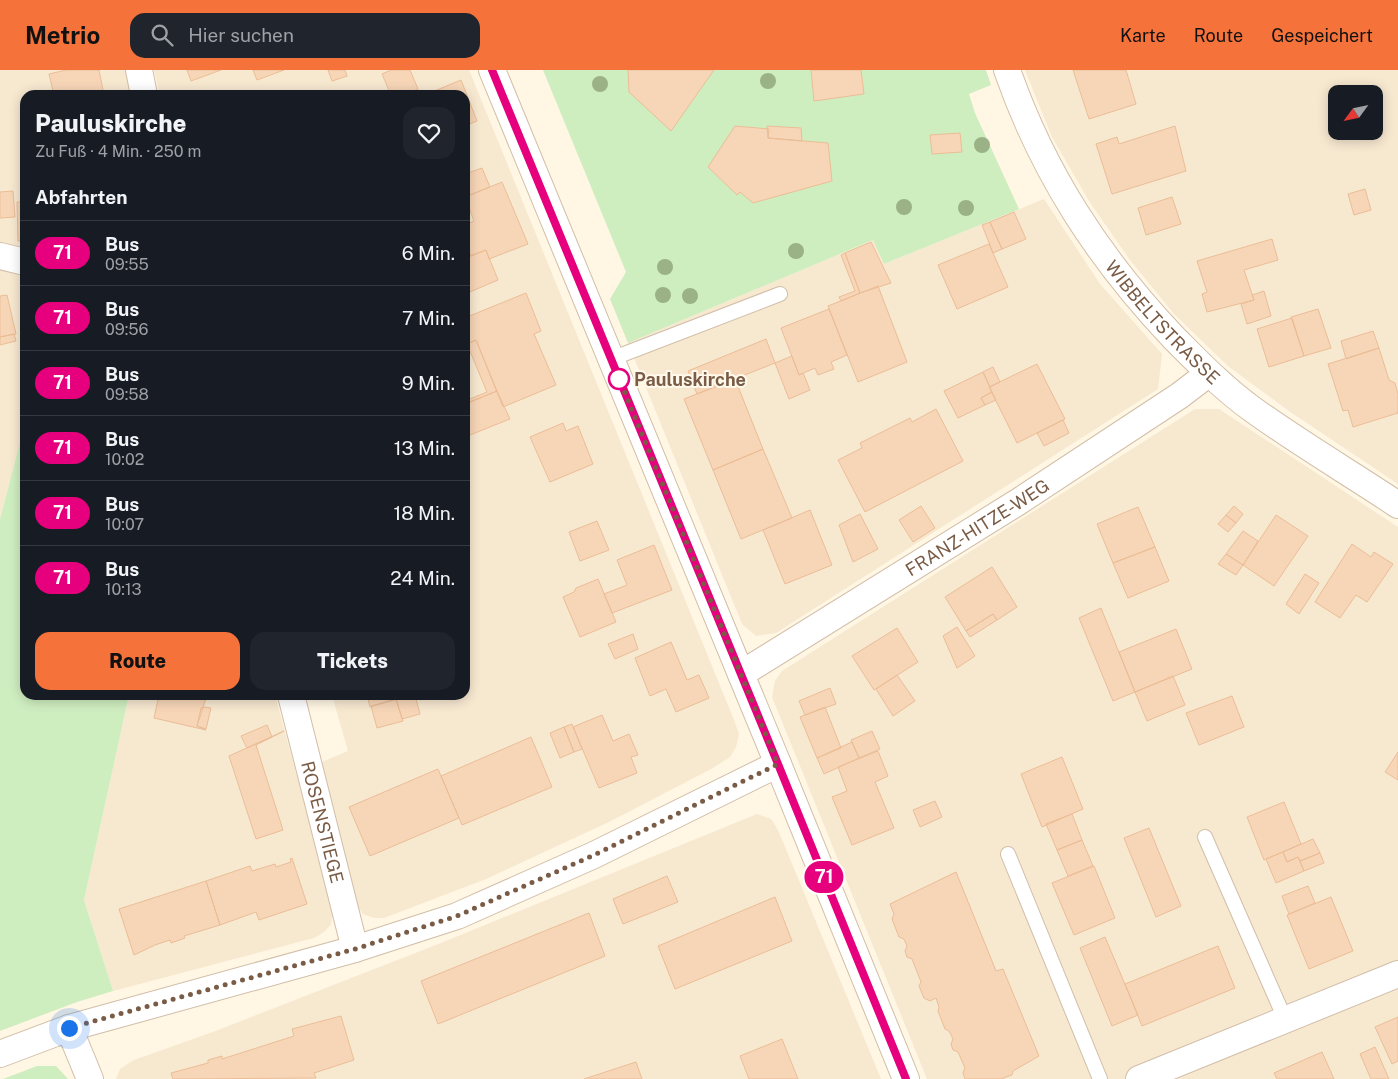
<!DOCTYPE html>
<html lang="de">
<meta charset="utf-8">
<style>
:root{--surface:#171b24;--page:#20242c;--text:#f1f3f6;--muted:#9ea1a6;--line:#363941;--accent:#f5733b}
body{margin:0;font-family:"Public Sans",sans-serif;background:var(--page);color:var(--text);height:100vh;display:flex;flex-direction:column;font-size:19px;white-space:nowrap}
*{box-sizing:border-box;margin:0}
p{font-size:16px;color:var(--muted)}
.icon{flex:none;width:28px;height:28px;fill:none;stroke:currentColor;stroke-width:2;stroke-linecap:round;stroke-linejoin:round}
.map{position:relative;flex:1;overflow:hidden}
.details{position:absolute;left:20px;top:20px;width:450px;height:610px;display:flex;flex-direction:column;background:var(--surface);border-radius:15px;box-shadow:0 2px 12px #0003}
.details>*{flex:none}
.badge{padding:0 10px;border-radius:16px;font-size:18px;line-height:32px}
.needle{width:32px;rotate:237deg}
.buttons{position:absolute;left:1328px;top:15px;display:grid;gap:10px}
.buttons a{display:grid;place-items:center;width:55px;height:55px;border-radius:10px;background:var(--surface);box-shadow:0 2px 12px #0003;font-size:25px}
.you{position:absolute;width:25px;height:25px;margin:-12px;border:4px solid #fff;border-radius:50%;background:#1a73e8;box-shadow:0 0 0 8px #1a73e833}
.map>.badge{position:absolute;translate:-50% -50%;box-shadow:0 0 0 2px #fff}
h2{padding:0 15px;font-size:19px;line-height:45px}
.round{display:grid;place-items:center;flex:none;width:52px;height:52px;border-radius:15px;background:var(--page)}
.headline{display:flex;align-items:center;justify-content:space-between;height:85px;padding:0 15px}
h1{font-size:24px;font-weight:800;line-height:38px}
.cta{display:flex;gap:10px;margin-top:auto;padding:10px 15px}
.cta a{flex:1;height:58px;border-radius:15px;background:var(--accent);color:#111;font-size:20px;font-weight:800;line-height:58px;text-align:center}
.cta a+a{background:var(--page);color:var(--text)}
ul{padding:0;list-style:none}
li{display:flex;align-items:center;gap:15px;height:65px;padding:0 15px;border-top:1px solid var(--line)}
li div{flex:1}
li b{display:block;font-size:19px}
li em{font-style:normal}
li .badge{min-width:55px;font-weight:700;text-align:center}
header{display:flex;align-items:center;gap:30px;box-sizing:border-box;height:70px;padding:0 25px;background:var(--accent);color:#111}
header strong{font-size:24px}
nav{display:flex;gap:28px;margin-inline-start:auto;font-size:18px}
.search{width:350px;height:45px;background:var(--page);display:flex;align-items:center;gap:12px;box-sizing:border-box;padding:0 18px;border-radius:15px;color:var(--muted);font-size:19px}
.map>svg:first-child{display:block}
.residential{fill:#f7e8d0;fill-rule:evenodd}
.green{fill:#cfeec0}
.building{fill:#f7d6b8;stroke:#ebbd96}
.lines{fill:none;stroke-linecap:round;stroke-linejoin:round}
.service-casing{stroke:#d1bea8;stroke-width:16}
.minor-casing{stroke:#d1bea8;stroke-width:28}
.service{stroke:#fff;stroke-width:14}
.minor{stroke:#fff;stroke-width:26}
.tree{fill:#9ab286}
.line-casing{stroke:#fff;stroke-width:11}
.line{stroke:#e6007e;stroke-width:8}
.walk{stroke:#7a5c46;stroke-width:5;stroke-dasharray:0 9}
.stop-dot{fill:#fff;stroke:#e6007e;stroke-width:2.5}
.labels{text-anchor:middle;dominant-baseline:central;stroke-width:4;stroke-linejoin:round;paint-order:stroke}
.street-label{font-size:18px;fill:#7a5c46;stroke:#fff9eb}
.stop-label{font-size:18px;font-weight:bold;fill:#7a5c46;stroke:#fff9eb;text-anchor:start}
</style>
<header>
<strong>Metrio</strong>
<div class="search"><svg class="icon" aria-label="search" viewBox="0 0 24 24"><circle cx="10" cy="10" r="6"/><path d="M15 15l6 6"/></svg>Hier suchen</div>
<nav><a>Karte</a><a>Route</a><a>Gespeichert</a></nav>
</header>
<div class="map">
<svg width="1398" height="1009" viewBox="0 0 1398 1009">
<rect width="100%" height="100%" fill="#fff6e3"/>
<!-- residential -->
<path class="residential" d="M 0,0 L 127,0 L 132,25 L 25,25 L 25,353 L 0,449 Z
M 154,0 L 469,0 L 734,650 L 739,664 L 736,677 L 730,687 L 711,699 L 611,751 L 486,809 L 384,848 L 374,848 L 363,844 L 354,832 L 317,694 L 348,681 L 332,625 L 465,625 L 465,25 L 160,25 Z
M 1025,0 L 1398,0 L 1398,414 L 1289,341 L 1228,296 L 1174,244 L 1130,190 L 1089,131 L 1052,67 ZM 1336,24 L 1374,24 L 1374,61 L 1336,61 Z
M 1044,129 L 1100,214 L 1162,284 L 1158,319 L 776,563 L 756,566 L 742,554 L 628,273 L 873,170 L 884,194 Z
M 1195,339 L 1219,339 L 1398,457 L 1398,1009 L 927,1009 L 772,627 L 775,611 L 782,601 Z
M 129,625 L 275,625 L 333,839 L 331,854 L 324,862 L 314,868 L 113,921 L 84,830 Z
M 757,744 L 771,749 L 778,760 L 881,1009 L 116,1009 L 120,999 L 134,990 L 213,962 L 441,873 Z"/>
<!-- green -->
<path class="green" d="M 543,0 L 986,0 L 991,15 L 969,24 L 975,43 L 1019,139 L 884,194 L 873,170 L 628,273 L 610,229 L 626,202 Z
M 25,353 L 25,625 L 129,625 L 84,830 L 113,921 L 77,932 L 0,961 L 0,449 Z
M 37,996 L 56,996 L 68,1009 L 3,1009 Z"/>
<!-- building -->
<path class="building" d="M 66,0 L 99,0 L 104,25 L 54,25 L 49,4 Z
M 187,0 L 221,0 L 191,11 Z
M 253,0 L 284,0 L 257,10 Z
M 328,0 L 345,0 L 347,6 L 332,11 Z
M 391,0 L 410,0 L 418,19 L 404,25 L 391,25 L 382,4 Z
M 628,0 L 714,0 L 671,61 L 629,22 Z
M 811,0 L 861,0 L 864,24 L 814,31 Z
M 1073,0 L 1126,0 L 1136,34 L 1089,49 Z
M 461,10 L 477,51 L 465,56 L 465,25 L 425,25 Z
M 735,56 L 769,59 L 768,68 L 828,73 L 832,111 L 753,133 L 740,122 L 737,125 L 708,97 Z
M 767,56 L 801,58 L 802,71 L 768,68 Z
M 1175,56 L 1186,101 L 1112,124 L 1096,74 L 1117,67 L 1119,74 Z
M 960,63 L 962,82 L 932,84 L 930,65 Z
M 482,98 L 490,117 L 465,127 L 465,104 Z
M 502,112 L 528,174 L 489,189 L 486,180 L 471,186 L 465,170 L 465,155 L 474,151 L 465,127 Z
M 1365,119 L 1371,140 L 1354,145 L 1348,124 Z
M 13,121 L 15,147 L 0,148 L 0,122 Z
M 1172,127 L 1181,154 L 1146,165 L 1138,138 Z
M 17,132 L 25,132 L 25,171 L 18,171 Z
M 1014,142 L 1026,169 L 1002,179 L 990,152 Z
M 990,152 L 1002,179 L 993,183 L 982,155 Z
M 1272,169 L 1278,190 L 1244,200 L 1254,230 L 1207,242 L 1202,224 L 1207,222 L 1197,191 Z
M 871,172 L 891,213 L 860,223 L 845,183 Z
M 989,174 L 1008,217 L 957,239 L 938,195 Z
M 486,180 L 498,210 L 465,224 L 465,188 Z
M 845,183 L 860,223 L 841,231 L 839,227 L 855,221 L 841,185 Z
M 878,216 L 907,292 L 858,312 L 828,236 Z
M 1264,221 L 1271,246 L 1247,254 L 1241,234 L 1254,230 L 1252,225 Z
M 526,223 L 541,261 L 534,264 L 556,315 L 503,337 L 476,270 L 467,274 L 465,259 L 470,256 L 467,247 Z
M 7,225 L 16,264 L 0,267 L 0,226 Z
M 829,239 L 847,285 L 831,292 L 834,299 L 818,305 L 815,298 L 799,305 L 781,258 Z
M 1318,239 L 1331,278 L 1304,286 L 1291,247 Z
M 1292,248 L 1304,286 L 1269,297 L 1257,259 Z
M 1373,261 L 1379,278 L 1346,289 L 1341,271 Z
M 14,264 L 16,271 L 0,275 L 0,267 Z
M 766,269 L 775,293 L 697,324 L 688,301 Z
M 476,270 L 497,321 L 465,334 L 465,331 L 487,322 L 467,274 Z
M 1379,278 L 1389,310 L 1395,313 L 1398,324 L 1398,343 L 1353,357 L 1348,340 L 1343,341 L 1328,294 Z
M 792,286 L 799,305 L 803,303 L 810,320 L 789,329 L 775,293 Z
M 1037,294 L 1065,349 L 1017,373 L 989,317 Z
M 993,297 L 1000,312 L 990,317 L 983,302 Z
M 983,302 L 992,322 L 981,328 L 985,335 L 958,348 L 944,321 Z
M 735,309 L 763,379 L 713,400 L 684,329 Z
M 497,321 L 510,349 L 465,367 L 465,334 Z
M 992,322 L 996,330 L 985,335 L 981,328 Z
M 936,339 L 963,391 L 865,442 L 838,390 L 862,378 L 860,373 L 910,348 L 912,352 Z
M 1063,350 L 1069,363 L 1044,376 L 1037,363 Z
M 563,353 L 566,361 L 578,356 L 593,394 L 550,412 L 530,367 Z
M 763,379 L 792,448 L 741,469 L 713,400 Z
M 921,436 L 935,458 L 913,472 L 899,450 Z
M 1234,436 L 1243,444 L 1236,453 L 1226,445 Z
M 1138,437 L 1155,477 L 1113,493 L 1097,454 Z
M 810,440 L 832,495 L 785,514 L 763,460 Z
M 860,444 L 878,479 L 853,492 L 839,455 Z
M 1226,445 L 1236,453 L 1228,462 L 1218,454 Z
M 1276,445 L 1308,466 L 1274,516 L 1243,495 Z
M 597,451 L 609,480 L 580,491 L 569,462 Z
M 1243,461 L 1258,471 L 1243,495 L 1226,484 Z
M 1352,474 L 1371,487 L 1374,482 L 1393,494 L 1367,532 L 1356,525 L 1340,548 L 1315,532 Z
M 654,475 L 672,520 L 612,543 L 604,524 L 627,515 L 617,490 Z
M 1155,477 L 1169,511 L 1128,528 L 1113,493 Z
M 1226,484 L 1243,495 L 1236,505 L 1218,494 Z
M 992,497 L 1017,537 L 997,550 L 993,544 L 966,561 L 945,527 Z
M 1305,504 L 1319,513 L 1299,544 L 1286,534 Z
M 598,509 L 616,552 L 580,567 L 563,527 L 574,522 L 576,518 Z
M 1101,538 L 1135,622 L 1113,631 L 1079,548 Z
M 993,544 L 997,550 L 970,567 L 966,561 Z
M 957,557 L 975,586 L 957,598 L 943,566 Z
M 897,558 L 918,592 L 874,620 L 852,586 Z
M 1176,559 L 1192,599 L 1135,622 L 1119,582 Z
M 633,564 L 638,579 L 615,589 L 608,574 Z
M 671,572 L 687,610 L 699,605 L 709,628 L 676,642 L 666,619 L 650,626 L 635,588 Z
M 897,605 L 915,631 L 893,646 L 876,619 Z
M 1173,606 L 1185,635 L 1147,651 L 1135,622 Z
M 830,618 L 836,634 L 805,645 L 799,631 Z
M 159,625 L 207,625 L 197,656 L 206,660 L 154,648 Z
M 367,625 L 411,625 L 370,637 Z
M 415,625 L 420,644 L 402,649 L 396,629 Z
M 1232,626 L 1244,657 L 1199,675 L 1186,643 Z
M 396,629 L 403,651 L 377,658 L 371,636 Z
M 204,637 L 211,638 L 206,659 L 197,656 L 201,638 Z
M 825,637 L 841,678 L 817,688 L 800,647 Z
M 602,645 L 613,671 L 629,664 L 638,685 L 631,687 L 637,703 L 599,718 L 573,657 Z
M 572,654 L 582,679 L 574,682 L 564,657 Z
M 267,655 L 272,667 L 247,678 L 241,666 Z
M 564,657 L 574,682 L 560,688 L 550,663 Z
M 284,661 L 256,675 L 283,760 L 256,769 L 229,686 Z
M 872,661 L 880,679 L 859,688 L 851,670 Z
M 531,667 L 552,717 L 462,755 L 441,706 Z
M 852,672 L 859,688 L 824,704 L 817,688 Z
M 878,681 L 888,706 L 875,712 L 894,758 L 852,775 L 832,727 L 847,721 L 838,697 Z
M 1398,682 L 1398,710 L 1385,702 Z
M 1062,687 L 1083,739 L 1042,757 L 1021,704 Z
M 438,699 L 459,748 L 370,786 L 349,737 Z
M 935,731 L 942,747 L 920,757 L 913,740 Z
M 1284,732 L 1301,774 L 1264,790 L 1247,747 Z
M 1072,744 L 1082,770 L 1057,780 L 1046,754 Z
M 1149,758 L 1181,836 L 1156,847 L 1124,768 Z
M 1313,769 L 1320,783 L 1300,791 L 1298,787 L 1287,792 L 1283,782 Z
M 1082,770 L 1093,796 L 1068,806 L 1057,780 Z
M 1283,782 L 1287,792 L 1298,787 L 1304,801 L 1276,813 L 1266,789 Z
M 1320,783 L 1324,793 L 1304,801 L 1300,791 Z
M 292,788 L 307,834 L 259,850 L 256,842 L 220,855 L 206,811 L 250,796 L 252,801 L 275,794 L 276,797 L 291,792 L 290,789 Z
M 1094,796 L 1115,848 L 1074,865 L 1052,813 Z
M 956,802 L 996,901 L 1003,899 L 1039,986 L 1013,1001 L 1012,1005 L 1001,1009 L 965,1009 L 963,1003 L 965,998 L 958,982 L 953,980 L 951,974 L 953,969 L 949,961 L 945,959 L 938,941 L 939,937 L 936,928 L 930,931 L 924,928 L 919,916 L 921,912 L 912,889 L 907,887 L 905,881 L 907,876 L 904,869 L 899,867 L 892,849 L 894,844 L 890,834 Z
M 667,806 L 678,832 L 623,854 L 613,829 Z
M 206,811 L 220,855 L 184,866 L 185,868 L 171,873 L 170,870 L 155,875 L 134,885 L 119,839 Z
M 1308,816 L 1315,833 L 1289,844 L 1282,826 Z
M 775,827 L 792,871 L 675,919 L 658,876 Z
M 1331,827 L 1353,881 L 1309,899 L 1287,845 Z
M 589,843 L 605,886 L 438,954 L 421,911 Z
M 1105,867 L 1138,945 L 1112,956 L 1080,878 Z
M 1218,876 L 1235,918 L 1142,956 L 1125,914 Z
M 341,946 L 354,990 L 314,1003 L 316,1008 L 173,1009 L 171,1003 L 208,993 L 208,990 L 222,986 L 222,989 L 294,966 L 292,959 Z
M 1398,947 L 1398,991 L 1392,994 L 1375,957 Z
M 782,969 L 798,1009 L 749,1009 L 740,986 Z
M 1375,977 L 1389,1009 L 1371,1009 L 1360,984 Z
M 1322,982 L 1334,1009 L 1277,1009 L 1274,1003 Z
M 636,992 L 642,1009 L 584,1009 Z"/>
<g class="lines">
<!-- service casing -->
<g class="service-casing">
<path id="service" d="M 611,289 L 780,224
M 1205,767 L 1285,949
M 1008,784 L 1100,1009"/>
</g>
<!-- minor casing -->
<g class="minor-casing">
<g id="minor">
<path d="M 139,0 L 144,25"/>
<path d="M 492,0 L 778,694 L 906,1009"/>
<path id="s1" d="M 1007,0 C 1043,103 1099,189 1174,268 C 1199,293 1223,318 1252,339 C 1299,373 1350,403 1398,435"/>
<path d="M 0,186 L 25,192"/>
<path id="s2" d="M 741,604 L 1018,432 L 1179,326 L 1208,304"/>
<path id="s3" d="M 291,625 L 355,879"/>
<path d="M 69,958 L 90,1009"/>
<path d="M 0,984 L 69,958 L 355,879 L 457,846 L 594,785 L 778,694"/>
<path d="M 1139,1009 L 1398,904"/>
</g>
</g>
<!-- service -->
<use href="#service" class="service"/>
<!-- minor -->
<use href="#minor" class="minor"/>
</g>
<!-- trees -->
<g class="tree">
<circle cx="768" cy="11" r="8"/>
<circle cx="600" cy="14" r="8"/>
<circle cx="982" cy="75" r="8"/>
<circle cx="904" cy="137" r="8"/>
<circle cx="966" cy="138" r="8"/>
<circle cx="796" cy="181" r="8"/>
<circle cx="665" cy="197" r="8"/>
<circle cx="663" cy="225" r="8"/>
<circle cx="690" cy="226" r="8"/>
</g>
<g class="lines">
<!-- line casing -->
<g class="line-casing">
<path id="line" d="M 492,0 L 778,694 L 906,1009"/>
</g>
<!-- line -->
<use href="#line" class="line"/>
<!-- walk -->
<path class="walk" d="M 69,958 L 355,879 L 457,846 L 594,785 L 778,694 L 618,306 L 619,309"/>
</g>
<!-- markers -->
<circle class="stop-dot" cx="619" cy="309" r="10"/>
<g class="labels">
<!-- street labels -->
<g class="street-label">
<text stroke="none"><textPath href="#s1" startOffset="299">WIBBELTSTRASSE</textPath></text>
<text stroke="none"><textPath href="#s2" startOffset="278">FRANZ-HITZE-WEG</textPath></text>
<text stroke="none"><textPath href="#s3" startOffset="131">ROSENSTIEGE</textPath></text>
</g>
<!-- stop labels -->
<g class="stop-label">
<text x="634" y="309">Pauluskirche</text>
</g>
</g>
</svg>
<div class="buttons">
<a><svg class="needle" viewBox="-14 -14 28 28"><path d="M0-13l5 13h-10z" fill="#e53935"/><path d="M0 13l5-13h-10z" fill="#9ea1a6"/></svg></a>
</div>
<div class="you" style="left:69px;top:958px"></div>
<b class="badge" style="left:824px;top:807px;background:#e6007e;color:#fff">71</b>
<section class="details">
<div class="headline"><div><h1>Pauluskirche</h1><p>Zu Fuß · 4 Min. · 250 m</p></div><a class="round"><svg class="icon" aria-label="heart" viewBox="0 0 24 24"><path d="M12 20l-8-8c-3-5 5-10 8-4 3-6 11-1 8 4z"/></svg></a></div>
<h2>Abfahrten</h2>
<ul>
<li><span class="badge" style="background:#e6007e;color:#fff">71</span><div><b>Bus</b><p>09:55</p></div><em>6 Min.</em></li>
<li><span class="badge" style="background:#e6007e;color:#fff">71</span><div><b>Bus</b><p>09:56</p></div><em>7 Min.</em></li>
<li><span class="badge" style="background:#e6007e;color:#fff">71</span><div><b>Bus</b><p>09:58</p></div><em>9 Min.</em></li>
<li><span class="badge" style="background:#e6007e;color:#fff">71</span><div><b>Bus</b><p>10:02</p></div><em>13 Min.</em></li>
<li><span class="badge" style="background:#e6007e;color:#fff">71</span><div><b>Bus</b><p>10:07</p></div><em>18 Min.</em></li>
<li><span class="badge" style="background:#e6007e;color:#fff">71</span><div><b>Bus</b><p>10:13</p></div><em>24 Min.</em></li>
</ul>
<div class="cta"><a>Route</a><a>Tickets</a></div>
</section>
</div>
